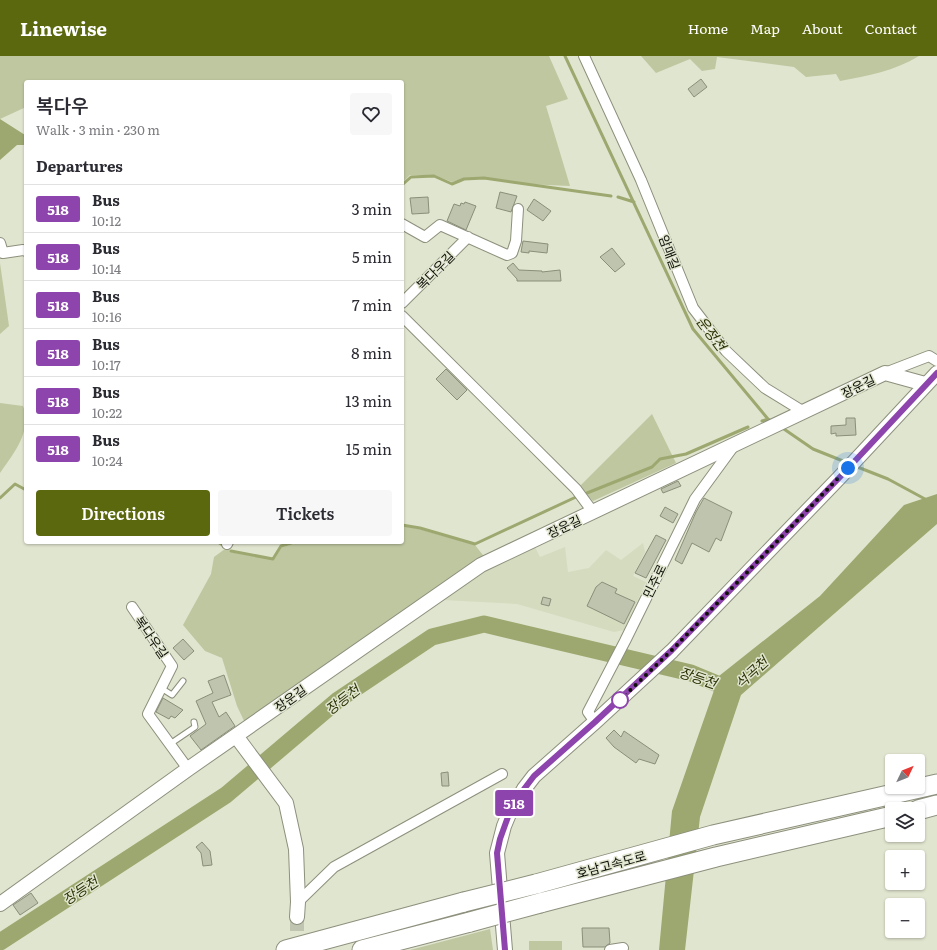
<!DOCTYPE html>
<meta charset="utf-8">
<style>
:root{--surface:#fff;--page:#f7f7f7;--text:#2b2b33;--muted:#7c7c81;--line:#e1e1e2;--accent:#5b680e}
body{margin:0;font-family:Literata,"Noto Sans KR",serif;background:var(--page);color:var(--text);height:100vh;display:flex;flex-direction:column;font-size:15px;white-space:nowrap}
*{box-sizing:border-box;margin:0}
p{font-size:13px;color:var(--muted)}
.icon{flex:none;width:22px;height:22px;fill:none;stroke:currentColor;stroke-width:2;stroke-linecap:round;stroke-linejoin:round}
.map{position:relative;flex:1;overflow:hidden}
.sheet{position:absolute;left:24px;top:24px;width:380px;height:464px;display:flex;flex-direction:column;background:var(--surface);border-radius:4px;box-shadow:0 1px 3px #0004}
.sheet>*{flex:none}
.badge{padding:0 8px;border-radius:3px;font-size:14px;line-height:26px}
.needle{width:26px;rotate:47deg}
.tools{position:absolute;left:885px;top:698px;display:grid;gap:8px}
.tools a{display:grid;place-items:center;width:40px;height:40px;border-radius:4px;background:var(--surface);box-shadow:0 1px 3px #0004;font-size:20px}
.you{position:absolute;width:20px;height:20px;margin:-10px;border:3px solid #fff;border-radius:50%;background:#1a73e8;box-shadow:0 0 0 6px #1a73e833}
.map>.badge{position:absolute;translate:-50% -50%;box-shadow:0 0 0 2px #fff}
h2{padding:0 12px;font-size:15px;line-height:36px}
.round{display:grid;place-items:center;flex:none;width:42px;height:42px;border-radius:4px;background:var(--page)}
.overview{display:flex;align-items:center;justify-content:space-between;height:68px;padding:0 12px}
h1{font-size:19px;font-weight:600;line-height:30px}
.primary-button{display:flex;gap:8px;margin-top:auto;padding:8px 12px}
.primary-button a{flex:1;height:46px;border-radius:4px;background:var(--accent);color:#fff;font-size:16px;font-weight:600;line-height:46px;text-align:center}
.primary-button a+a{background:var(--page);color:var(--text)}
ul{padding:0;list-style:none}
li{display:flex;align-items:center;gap:12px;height:48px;padding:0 12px;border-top:1px solid var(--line)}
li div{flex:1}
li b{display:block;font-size:15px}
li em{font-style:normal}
li .badge{min-width:44px;font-weight:700;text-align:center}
header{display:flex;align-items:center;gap:24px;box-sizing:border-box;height:56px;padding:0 20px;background:var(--accent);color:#fff}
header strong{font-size:19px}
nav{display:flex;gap:22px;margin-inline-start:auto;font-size:14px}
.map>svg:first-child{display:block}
.built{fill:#d4dbbe}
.green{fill:#bec7a0}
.water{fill:#9ca86f}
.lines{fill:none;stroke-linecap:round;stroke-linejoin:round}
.stream{stroke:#9ca86f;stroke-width:3}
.river{stroke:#9ca86f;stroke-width:17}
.building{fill:#bec4ae;stroke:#8a8f7a}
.secondary-tunnel{stroke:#c0c5b1;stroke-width:14;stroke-dasharray:14 7;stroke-linecap:butt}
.lane-casing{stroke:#8c907c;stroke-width:7}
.street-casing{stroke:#8c907c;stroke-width:12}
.secondary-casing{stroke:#8c907c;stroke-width:16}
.highway-casing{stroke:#8c907c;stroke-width:21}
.lane{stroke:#fff;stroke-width:5}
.street{stroke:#fff;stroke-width:10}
.secondary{stroke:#fff;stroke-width:14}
.highway{stroke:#fff;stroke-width:19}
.highway-bridge-casing{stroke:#8c907c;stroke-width:21;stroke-linecap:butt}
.highway-bridge{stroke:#fff;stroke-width:19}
.line-casing{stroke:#fff;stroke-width:9}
.line{stroke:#8e44ad;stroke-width:6}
.walk{stroke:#0e1008;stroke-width:4;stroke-dasharray:0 7.2}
.stop-dot{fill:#fff;stroke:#8e44ad;stroke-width:2}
.labels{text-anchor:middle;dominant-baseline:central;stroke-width:3;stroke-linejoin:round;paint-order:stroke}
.street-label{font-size:13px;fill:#0e1008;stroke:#e0e5cf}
.water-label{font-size:14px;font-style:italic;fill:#2d3406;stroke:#e0e5cf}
</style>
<header>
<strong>Linewise</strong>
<nav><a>Home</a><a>Map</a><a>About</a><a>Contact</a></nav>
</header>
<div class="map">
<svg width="937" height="894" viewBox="0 0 937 894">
<rect width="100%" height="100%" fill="#e0e5cf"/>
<!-- built -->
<path class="built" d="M 643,487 L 645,496 L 633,520 L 646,526 L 624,574 L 614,576 L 517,548 L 443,544 L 485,513 L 534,489 L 540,501 L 565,491 L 568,516 L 589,512 L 606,494 L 621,504 Z"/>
<!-- green -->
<path class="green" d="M 0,0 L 549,0 L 568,43 L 546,50 L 570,130 C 555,129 540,129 526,128 C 500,125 477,117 452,126 L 434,119 L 410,119 L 402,127 L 402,26 L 26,26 L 26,51 L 0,63 Z
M 641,0 L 919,0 C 894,15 868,20 840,25 L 836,18 L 806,21 L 794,11 L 717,1 L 715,13 L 702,15 L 690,3 L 656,17 Z
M 0,207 L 9,270 L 0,278 Z
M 0,347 L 23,350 C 32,376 14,397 0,417 Z
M 652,358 L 676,407 L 593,445 L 579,431 Z
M 402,470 L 419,473 L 475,489 L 486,503 L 246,669 L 237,650 L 222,602 L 205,595 L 183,569 L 211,518 L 214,501 L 229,490 L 230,496 L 274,504 L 282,491 L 302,486 L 402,486 Z
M 490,873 L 493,894 L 410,894 Z
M 529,885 L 562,885 L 562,894 L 529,894 Z"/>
<!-- water -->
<path class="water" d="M 0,63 L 25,79 L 25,89 L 17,89 L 0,104 Z
M 937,438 L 937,468 L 741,639 L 700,761 L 685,894 L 659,894 L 672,755 L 719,620 L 820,540 L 904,449 Z"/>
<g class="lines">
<!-- stream -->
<path class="stream" d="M 565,0 L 693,273 L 768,363 L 773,366
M 402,129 L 411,121 L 434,120 L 452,128 L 464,123 L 484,122 L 611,140
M 618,141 L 634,146
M 762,365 L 768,363
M 781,371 L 813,393 L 848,407
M 855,410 L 888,423 L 925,443
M 587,437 L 652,411 L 660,403 L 686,398 L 748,371
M 0,442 L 15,428 L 26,434
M 402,469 L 420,472 L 475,488 L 576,441
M 218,486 L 221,488
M 231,495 L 273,503 L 281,490 L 295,486"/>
<!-- river -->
<path class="river" d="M 0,886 L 226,739 L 338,644 L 432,581 L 484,568 L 691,617 L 732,634"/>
</g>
<!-- building -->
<path class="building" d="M 701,23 L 707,31 L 694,41 L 688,33 Z
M 500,136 L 517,140 L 511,156 L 496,152 Z
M 428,141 L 429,157 L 412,158 L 410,142 Z
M 534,143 L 551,155 L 543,165 L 527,154 Z
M 465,146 L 476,150 L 466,174 L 447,165 L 454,148 L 460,150 L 461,147 L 464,148 Z
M 523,185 L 548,188 L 547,197 L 529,195 L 529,197 L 521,196 Z
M 612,192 L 625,208 L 615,216 L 600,201 Z
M 513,207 L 519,214 L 542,215 L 542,216 L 560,214 L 561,225 L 517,225 L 517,223 L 507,212 Z
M 446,313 L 467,334 L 457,344 L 436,323 Z
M 846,362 L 855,362 L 856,379 L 836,380 L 836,377 L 831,378 L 831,370 L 846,369 Z
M 678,425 L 681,430 L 663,437 L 661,433 Z
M 704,442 L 732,456 L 721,485 L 716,482 L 709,496 L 692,487 L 682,508 L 675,504 L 696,456 Z
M 665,451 L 678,458 L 673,467 L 660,460 Z
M 656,479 L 666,484 L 646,522 L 635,517 Z
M 602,526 L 617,533 L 615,537 L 635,546 L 624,568 L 587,550 L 596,531 Z
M 543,541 L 551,543 L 549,550 L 541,548 Z
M 183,583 L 194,595 L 184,604 L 173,592 Z
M 224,619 L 231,639 L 212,646 L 219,661 L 226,656 L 235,670 L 201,694 L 190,680 L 206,668 L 196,645 L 213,637 L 208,625 Z
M 163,642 L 183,654 L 175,662 L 171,660 L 169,663 L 156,656 Z
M 614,674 L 621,681 L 624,675 L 659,699 L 655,708 L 639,703 L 636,707 L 614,691 L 606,682 Z
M 448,716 L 449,730 L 442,730 L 441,717 Z
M 202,786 L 210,795 L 212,809 L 203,810 L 201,797 L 196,791 Z
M 31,837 L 38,847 L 20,859 L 13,849 Z
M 582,872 L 609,872 L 610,887 L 605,891 L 583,891 Z"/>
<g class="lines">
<!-- secondary-tunnel -->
<path class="secondary-tunnel" d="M 297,861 L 297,894"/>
<!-- lane casing -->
<g class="lane-casing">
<path id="lane" d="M 161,632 L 172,639 L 183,625
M 170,688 L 195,671 L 194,666"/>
</g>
<!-- street casing -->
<g class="street-casing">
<path id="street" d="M 584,0 L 641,124 L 693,252 L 726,295 L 765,332 L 804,356
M 402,168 L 425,181 L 440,169 L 507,199 L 512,197 L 516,185 L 518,153
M 0,187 L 3,197 L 23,194 L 26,195
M 402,247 L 468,181
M 402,260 L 576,433 L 593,456
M 885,317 L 929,300 L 937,305
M 227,488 L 228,486
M 132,551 L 172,610 L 148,658 L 188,713
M 595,666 L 588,656 L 625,585 L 695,443 L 733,391
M 298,846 L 334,811 L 502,718
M 610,894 L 623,892"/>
</g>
<!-- secondary casing -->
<g class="secondary-casing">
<path id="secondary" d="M 236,680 L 286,747 L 296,793 L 298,846 L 297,861
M 0,848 L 188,713 L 481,509 L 885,317 L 925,328
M 505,894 L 497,797 L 504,770 L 509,758 L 524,733 L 534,720 L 595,666 L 672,595 L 839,422 L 937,317"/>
</g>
<!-- highway casing -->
<g class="highway-casing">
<path id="highway" d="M 918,754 L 937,749
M 536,828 L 713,779 L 937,728
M 540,847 L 716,801 L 892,760
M 286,894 L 464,846
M 362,894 L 470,866"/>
</g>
<!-- lane -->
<use href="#lane" class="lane"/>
<!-- street -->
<use href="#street" class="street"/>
<!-- secondary -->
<use href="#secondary" class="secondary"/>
<!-- highway -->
<use href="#highway" class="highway"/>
<!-- highway-bridge casing -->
<g class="highway-bridge-casing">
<path id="highway-bridge" d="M 464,846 L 536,828
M 470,866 L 540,847"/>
</g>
<!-- highway-bridge -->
<use href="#highway-bridge" class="highway-bridge"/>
</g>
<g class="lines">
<!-- line casing -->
<g class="line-casing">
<path id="line" d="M 505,894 L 497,797 L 500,783 L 509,758 L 515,745 L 534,720 L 595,666 L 672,594 L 839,422 L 937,317"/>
</g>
<!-- line -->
<use href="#line" class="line"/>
<!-- walk -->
<path class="walk" d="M 620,644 L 672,594 L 848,412"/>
</g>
<!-- markers -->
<circle class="stop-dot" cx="620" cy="644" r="8"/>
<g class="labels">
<!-- street labels -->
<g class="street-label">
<text transform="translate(670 196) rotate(69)">암매길</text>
<text transform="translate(435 214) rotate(-45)">복다우길</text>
<text transform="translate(858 330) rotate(-26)">장운길</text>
<text transform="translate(564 470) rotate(-25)">장운길</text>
<text transform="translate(654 525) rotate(-64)">민주로</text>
<text transform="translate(152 581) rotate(55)">복다우길</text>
<text transform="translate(290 642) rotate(-35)">장운길</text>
<text transform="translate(611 808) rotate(-15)">호남고속도로</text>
</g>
<!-- water labels -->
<g class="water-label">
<text transform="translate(712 277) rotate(53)">운정천</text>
<text transform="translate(751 616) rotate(-42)">석곡천</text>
<text transform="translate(698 621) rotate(19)">장등천</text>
<text transform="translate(342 643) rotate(-37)">장등천</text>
<text transform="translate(80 834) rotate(-33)">장등천</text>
</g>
</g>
</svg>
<div class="tools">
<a><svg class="needle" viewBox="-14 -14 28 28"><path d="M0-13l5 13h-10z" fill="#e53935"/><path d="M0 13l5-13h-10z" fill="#7c7c81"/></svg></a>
<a><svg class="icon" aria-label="layers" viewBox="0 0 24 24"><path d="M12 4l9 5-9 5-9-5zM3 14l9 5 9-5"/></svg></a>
<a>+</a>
<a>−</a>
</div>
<div class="you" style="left:848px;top:412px"></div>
<b class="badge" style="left:514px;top:747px;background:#8e44ad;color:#fff">518</b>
<section class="sheet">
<div class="overview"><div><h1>복다우</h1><p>Walk · 3 min · 230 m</p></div><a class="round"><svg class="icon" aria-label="heart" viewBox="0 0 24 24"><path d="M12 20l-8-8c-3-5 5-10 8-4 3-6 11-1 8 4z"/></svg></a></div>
<h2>Departures</h2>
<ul>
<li><span class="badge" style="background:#8e44ad;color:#fff">518</span><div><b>Bus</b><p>10:12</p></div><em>3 min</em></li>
<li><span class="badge" style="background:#8e44ad;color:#fff">518</span><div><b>Bus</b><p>10:14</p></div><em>5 min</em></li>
<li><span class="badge" style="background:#8e44ad;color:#fff">518</span><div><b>Bus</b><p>10:16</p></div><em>7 min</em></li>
<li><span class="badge" style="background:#8e44ad;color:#fff">518</span><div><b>Bus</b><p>10:17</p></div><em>8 min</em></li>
<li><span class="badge" style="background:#8e44ad;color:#fff">518</span><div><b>Bus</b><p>10:22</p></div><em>13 min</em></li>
<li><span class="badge" style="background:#8e44ad;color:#fff">518</span><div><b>Bus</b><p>10:24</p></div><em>15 min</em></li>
</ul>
<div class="primary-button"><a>Directions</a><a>Tickets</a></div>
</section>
</div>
